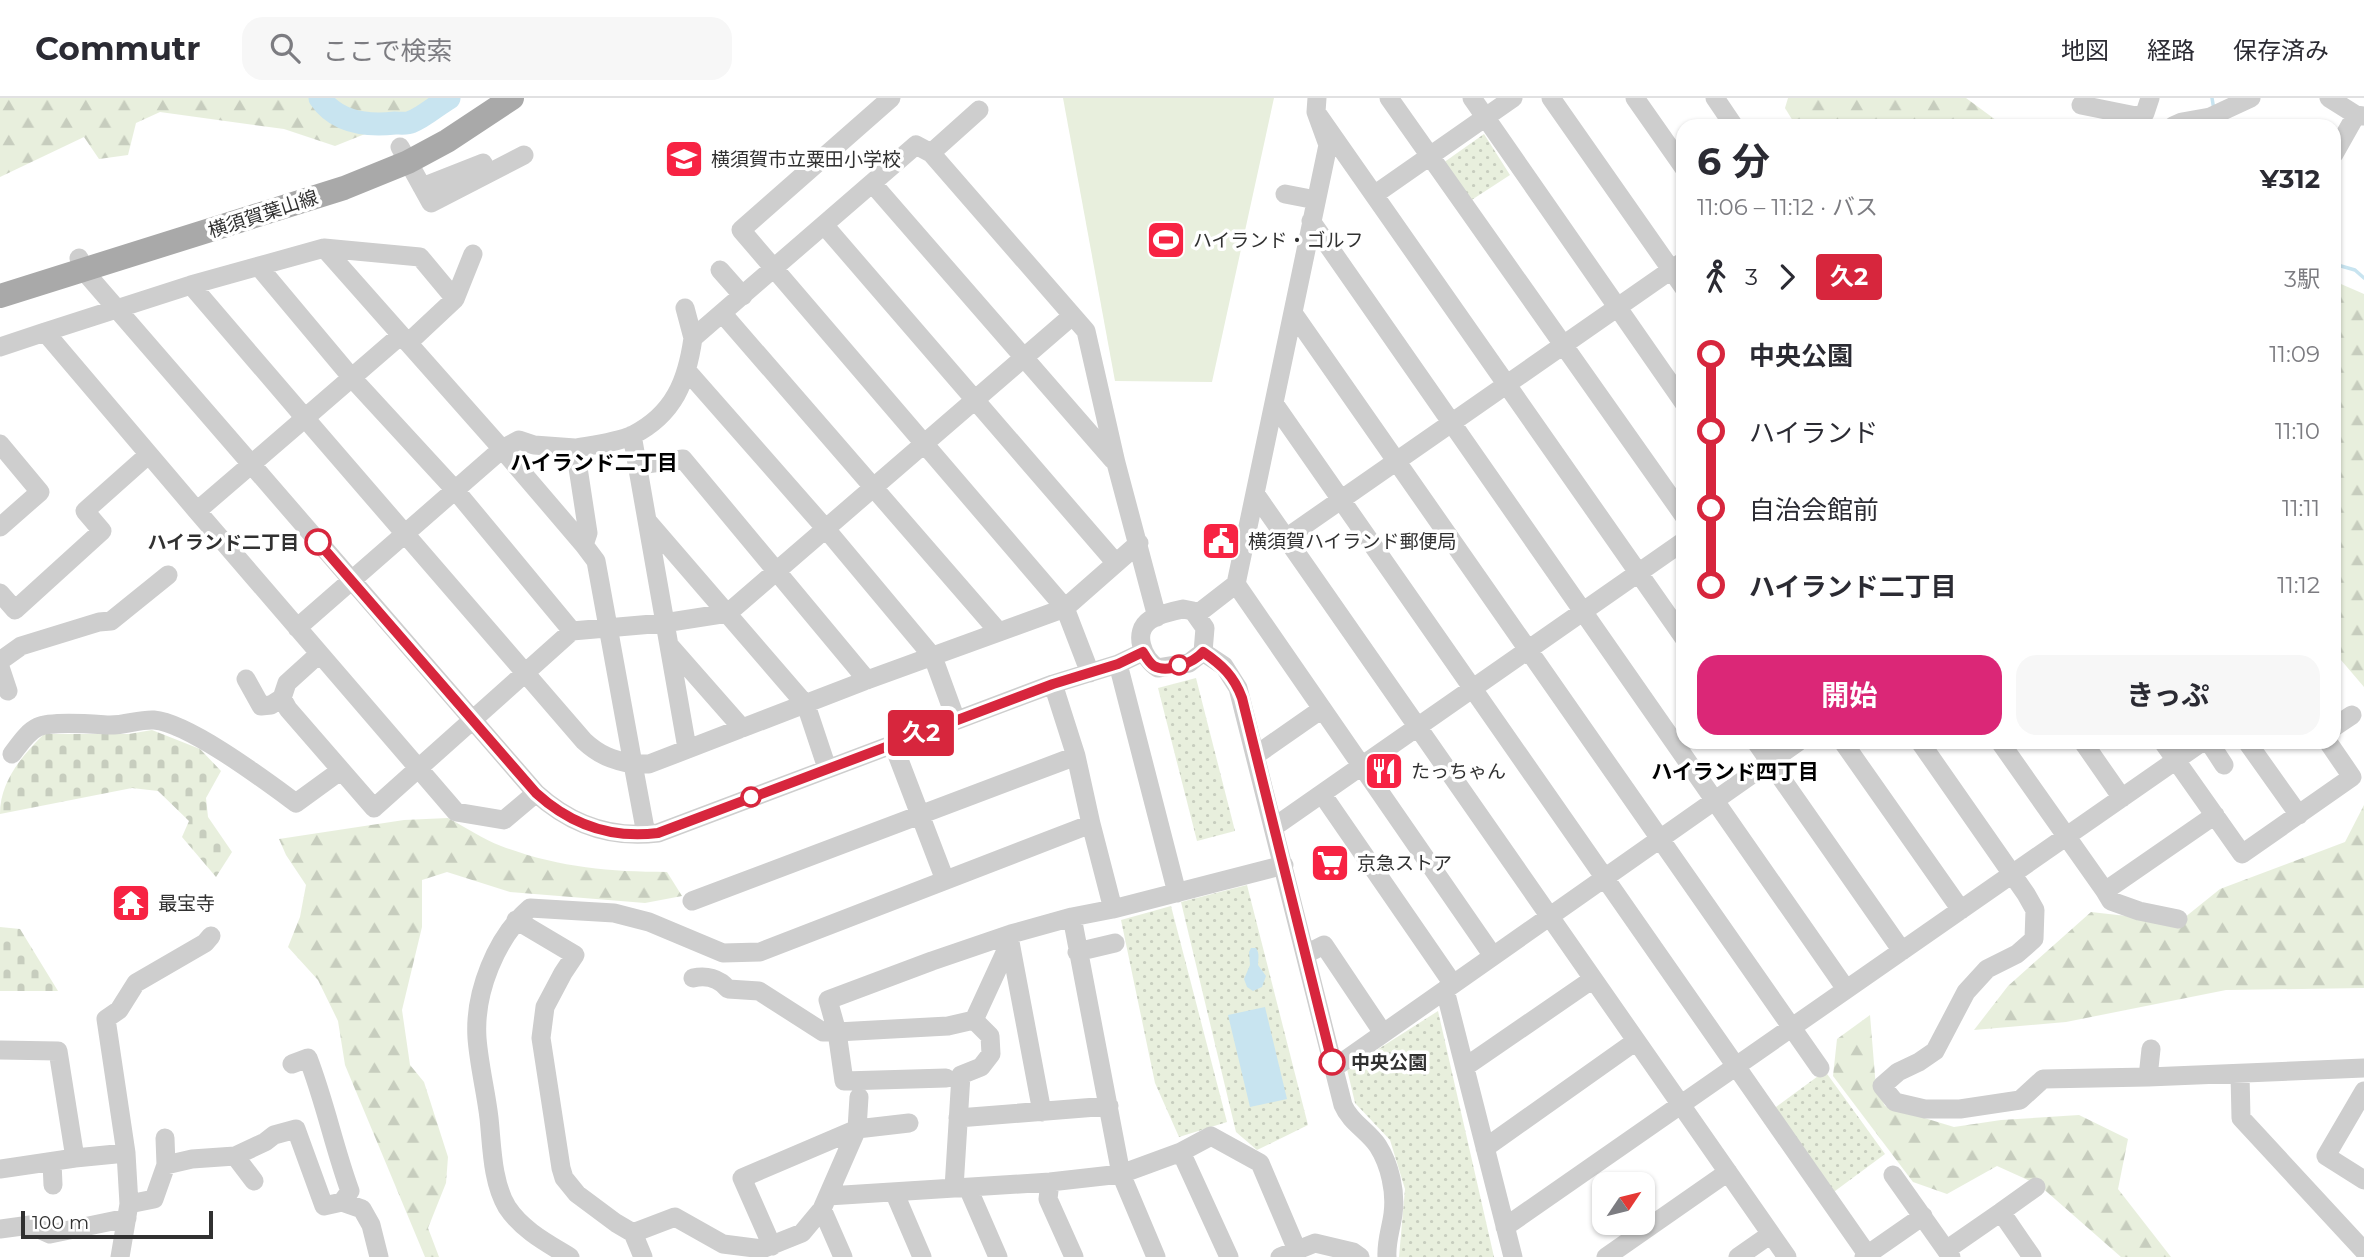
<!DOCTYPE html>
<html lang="ja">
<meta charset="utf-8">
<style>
:root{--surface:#fff;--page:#f7f7f7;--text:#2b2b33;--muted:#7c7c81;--line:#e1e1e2;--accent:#db2777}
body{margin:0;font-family:Montserrat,"Noto Sans JP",sans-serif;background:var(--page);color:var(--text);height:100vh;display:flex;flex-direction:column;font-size:26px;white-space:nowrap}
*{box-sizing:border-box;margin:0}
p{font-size:23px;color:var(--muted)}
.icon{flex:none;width:38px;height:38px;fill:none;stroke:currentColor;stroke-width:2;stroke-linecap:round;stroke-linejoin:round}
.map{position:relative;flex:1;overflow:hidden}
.sheet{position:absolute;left:1676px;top:21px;width:665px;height:630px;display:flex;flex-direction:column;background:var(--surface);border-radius:21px;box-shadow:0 2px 5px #0004}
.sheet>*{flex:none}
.badge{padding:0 14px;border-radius:5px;font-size:24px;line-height:46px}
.needle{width:46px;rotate:55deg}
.fabs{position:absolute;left:1592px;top:1074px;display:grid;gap:14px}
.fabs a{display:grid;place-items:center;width:63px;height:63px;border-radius:14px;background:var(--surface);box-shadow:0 2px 5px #0004;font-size:35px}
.scale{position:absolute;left:21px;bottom:18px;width:192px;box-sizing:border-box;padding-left:7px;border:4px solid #313131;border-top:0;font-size:19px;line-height:24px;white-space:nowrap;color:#313131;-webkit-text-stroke:5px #fff;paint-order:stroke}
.map>.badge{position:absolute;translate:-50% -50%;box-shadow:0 0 0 4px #fff}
.legs{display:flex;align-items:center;gap:10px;height:77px;padding:0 21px;font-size:23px}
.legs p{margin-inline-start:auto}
.head{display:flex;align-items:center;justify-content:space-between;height:119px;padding:0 21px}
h1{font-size:38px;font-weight:700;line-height:52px}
.primary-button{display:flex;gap:14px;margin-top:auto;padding:14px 21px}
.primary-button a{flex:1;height:80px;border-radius:21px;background:var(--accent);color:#fff;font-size:28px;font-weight:700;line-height:80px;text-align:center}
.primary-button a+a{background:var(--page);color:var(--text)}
ul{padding:0 21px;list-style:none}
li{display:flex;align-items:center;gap:24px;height:77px;font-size:26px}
li i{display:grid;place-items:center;width:10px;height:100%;margin:0 9px;background:currentColor}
li i::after{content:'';width:18px;height:18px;margin:-9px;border:5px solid;border-radius:50%;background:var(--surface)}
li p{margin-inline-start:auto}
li:first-child i{background:linear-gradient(#0000 50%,currentColor 0)}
li:last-child i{background:linear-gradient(currentColor 50%,#0000 0)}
header{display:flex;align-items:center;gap:42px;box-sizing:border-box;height:98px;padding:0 35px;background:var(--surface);border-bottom:2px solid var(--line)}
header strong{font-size:33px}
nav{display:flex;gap:38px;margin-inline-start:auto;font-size:24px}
.search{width:490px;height:63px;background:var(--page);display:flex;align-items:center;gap:18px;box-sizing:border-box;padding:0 24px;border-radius:21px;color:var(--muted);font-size:26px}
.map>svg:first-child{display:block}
.grass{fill:#e8efdd}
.forest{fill:url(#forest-firs)}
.cemetery{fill:url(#cemetery-stones)}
.park{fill:url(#park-dots)}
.water{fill:#c8e4f0}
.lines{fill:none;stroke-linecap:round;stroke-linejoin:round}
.stream{stroke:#c8e4f0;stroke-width:3.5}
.river{stroke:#c8e4f0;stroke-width:23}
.minor{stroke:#cecece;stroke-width:19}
.major{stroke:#a9a9a9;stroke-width:24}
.line-1-casing{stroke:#fff;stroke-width:16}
.line-1{stroke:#d7263d;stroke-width:10}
.stop-1-dot{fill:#fff;stroke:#d7263d;stroke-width:3.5}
.labels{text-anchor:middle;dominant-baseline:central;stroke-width:7;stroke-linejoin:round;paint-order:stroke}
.poi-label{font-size:19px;fill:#313131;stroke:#fff;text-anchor:start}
.street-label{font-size:19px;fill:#313131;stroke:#fff}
.stop-label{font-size:19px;font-weight:bold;fill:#313131;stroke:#fff;text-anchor:end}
.neighbourhood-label{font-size:21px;font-weight:bold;fill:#000;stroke:#fff}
</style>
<header>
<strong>Commutr</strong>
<div class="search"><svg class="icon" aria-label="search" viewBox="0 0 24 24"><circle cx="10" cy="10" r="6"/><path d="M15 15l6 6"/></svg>ここで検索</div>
<nav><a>地図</a><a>経路</a><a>保存済み</a></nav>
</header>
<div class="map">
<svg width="2364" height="1159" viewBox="0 0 2364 1159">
<defs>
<pattern id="forest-firs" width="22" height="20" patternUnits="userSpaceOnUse" patternTransform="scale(1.75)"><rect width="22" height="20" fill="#e8efdd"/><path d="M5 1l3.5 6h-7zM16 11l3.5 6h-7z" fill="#c7cdbe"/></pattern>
<pattern id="cemetery-stones" width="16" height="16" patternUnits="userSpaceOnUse" patternTransform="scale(1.75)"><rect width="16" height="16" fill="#e8efdd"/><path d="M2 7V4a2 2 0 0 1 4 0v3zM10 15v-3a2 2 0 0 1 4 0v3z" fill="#c7cdbe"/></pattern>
<pattern id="park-dots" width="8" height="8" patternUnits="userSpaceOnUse" patternTransform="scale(1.75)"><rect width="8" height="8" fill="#e8efdd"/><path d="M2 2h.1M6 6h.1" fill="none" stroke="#c7cdbe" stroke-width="1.8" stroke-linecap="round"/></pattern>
</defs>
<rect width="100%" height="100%" fill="#fff"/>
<!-- grass -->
<path class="grass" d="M 1063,0 L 1274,0 L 1212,284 L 1115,283 Z"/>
<!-- forest -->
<path class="forest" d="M 0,0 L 455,0 L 335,48 L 284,31 L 160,14 L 136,25 L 128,57 L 99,61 L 84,39 L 0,79 Z
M 1788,0 L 1966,0 L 2004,28 L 1796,28 L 1785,10 Z
M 2334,183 L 2364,196 L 2364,589 L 2335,555 Z
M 2364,707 L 2364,890 L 2226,892 L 2066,924 L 1974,932 L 2008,888 L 2091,814 L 2179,824 L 2220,791 L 2345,744 Z
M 448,720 C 465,729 483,741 501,748 C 556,769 608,774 667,774 L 682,798 L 645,805 L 510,794 L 447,774 L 422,782 L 422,829 L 402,912 L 410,967 L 424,984 L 448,1059 L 446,1085 L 428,1130 L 439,1159 L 425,1159 L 345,967 L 338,923 L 318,882 L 288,849 L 300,819 L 306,787 L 286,757 L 279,741 L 404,722 Z
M 1870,917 L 1876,990 L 1885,1008 L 1954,1029 L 2001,1022 L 2079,1017 L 2128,1041 L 2118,1091 L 2171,1159 L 2121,1159 L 2039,1087 L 1997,1068 L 1947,1096 L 1913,1084 L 1833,978 L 1837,941 Z"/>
<!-- cemetery -->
<path class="cemetery" d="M 152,632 L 200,651 L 221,673 L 206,700 L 208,719 L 232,754 L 216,779 L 182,739 L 189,723 L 158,693 L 132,690 L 0,716 C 0,683 22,658 44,636 L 129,636 Z
M 0,829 L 20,831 L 58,893 L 0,893 Z"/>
<!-- park -->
<path class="park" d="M 1484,36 L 1510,77 L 1470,103 L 1443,65 Z
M 1196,580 L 1235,733 L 1197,743 L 1158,590 Z
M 1247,787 L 1308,1027 L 1257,1052 L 1236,1034 L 1181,804 Z
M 1171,808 L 1227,1024 L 1179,1039 L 1155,985 L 1121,822 Z
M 1438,913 L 1494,1159 L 1399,1159 L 1405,1091 L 1390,1042 L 1355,1005 L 1347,971 Z
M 1825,973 L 1885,1056 L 1831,1096 L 1772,1012 Z"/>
<!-- water -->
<path class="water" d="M 1251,850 L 1256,850 C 1260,856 1258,860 1258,867 L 1266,878 L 1262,889 L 1253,893 L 1247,889 L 1244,881 L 1250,867 L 1249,854 Z
M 1265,909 L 1287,1001 L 1250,1009 L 1228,917 Z"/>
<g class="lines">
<!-- stream -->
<path class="stream" d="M 2212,0 L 2214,12
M 2334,166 L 2355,172 L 2364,180"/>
<!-- river -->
<path class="river" d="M 320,0 C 337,25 367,28 395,25 C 400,25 407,26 411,24 C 424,19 437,7 449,0"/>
<!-- minor -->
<path class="minor" d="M 891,0 L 741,132 L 1065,510 L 1090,575
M 1389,0 L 1684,418
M 1472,0 L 1684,305
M 1551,0 L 1684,190
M 1635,0 L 1684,70
M 1715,0 L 1734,28
M 2329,0 L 2356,17 L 2364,18
M 2081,7 L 2136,18 L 2145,15 L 2150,0
M 1316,14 L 1684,540
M 2173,28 L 2182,24 L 2210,19 L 2251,0
M 400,49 L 431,105 L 524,57
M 931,55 L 1086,233 L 1116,365 L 1157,519
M 2334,56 L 2356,17
M 872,85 L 1113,362
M 422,89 L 483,65
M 1285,96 L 1316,102
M 1374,97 L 1513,0
M 1311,123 L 1846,891
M 824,127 L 1115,464
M 324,150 L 502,351 L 584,447
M 79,160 L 84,173 L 536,695 C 570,726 611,741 658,735 L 1053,586 L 1118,566 L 1143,554
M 259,169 L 352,280 L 456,393 L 572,533
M 720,172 L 743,198
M 455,201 L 473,156
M 685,210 L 693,240
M 722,215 L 998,533
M 1293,215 L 1820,970
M 45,234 L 191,187
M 401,237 L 305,320 L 191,187 L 324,150 L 420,159 L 455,201 L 408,245
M 0,249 L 45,234 L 197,413 L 305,320 L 584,643 C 599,657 612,662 633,666 L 596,463 L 584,447 L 588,435 L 575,350 C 593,347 615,345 633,337 C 674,316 687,283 693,240 L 916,47 L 931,55 L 979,12
M 688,274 L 826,431 L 933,559 L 956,622
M 1275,307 L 1869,1159
M 632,337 L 687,650
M 0,346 L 40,394 L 0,429
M 639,367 L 683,361 L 867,582
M 1256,397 L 1787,1159
M 197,413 L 456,714 L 504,722 L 536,695
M 649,425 L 806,607 L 827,670
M 1286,440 L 1684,163
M 1236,486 L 1493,858
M 0,495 L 15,512 L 102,433 L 85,413 L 148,357
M 1183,511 L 1193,513 L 1205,530 L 1203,554 L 1189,565 L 1158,570 C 1143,561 1132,534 1150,522 C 1159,516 1173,513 1183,511 Z
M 1196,517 L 1236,486 L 1328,47 L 1316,14 L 1317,0
M 297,530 L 502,351 L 519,342 L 534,347 L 575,350
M 669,547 L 742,630
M 1203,554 L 1224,568 L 1238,590 L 1343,1007 C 1350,1024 1368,1033 1378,1048 C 1390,1067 1396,1094 1393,1116 C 1391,1131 1386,1144 1387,1159
M 319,556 L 287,585 L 282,600 L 288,611 L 374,710 L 572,533 L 664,525 L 728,515 L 1072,218
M 0,563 L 21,548 L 99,524 L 111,523 L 168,477
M 1118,566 L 1177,795
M 0,569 L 8,593
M 246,581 L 261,608 L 271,607 L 282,600
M 2334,629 L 2352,617
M 1756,644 L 1902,853
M 1843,644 L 1961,812
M 1920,644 L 2026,796 L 2035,812 L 2034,841 L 2017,856 L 1987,871 L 1966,894 L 1935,953 L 1919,964 L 1898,974 L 1882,988 L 1895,1004 L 1925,1011 L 1960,1011 L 2020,1002 L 2043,981 L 2148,979 L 2364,970
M 2000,644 L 2105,793 L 2215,717
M 2083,644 L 2122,700
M 2163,644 L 2242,756 L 2352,679 L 2328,644
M 2209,644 L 2224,667
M 2247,644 L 2299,717
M 893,646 L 945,782
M 12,656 C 19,647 27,634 38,629 C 51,623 91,626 107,627 C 124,628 139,621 154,622 C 189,625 266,683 296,705 L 340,673
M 1256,657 L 1322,611
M 1322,696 L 1453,886
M 1091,726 L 1113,811
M 1274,729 L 1684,443
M 646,736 L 633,666 L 649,666 L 867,582 L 1065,510 L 1139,445
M 2105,793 L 2111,803 L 2139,813 L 2178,821
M 692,803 L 1076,658
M 1072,819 L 1121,1076 L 1156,1159
M 516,822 L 575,857 L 563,875 L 545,909 L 541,940 L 561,1070 L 564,1080 L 577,1096 L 616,1125 L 633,1135 L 643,1159
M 1010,844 L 1042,1014
M 1312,853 L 1324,847 L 1383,935
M 1077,854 L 1115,845
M 693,880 C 706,877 719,880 728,891 L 759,893 L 823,934 L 837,934 L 844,983 L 946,980
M 1445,892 L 1513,1159
M 974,922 L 948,928 L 837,934 L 828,902 L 932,863 L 1011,836 L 1072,819 L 1113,811 L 1284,767
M 0,952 L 58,953 L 75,1060
M 292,966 L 308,960 C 325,1004 334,1049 350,1093 L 342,1104
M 1465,969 L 1593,881
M 1334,970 L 1798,644
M 2240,976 L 2241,1020 L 2364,1153
M 2148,979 L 2151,951
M 2364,993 L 2326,1058 L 2364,1082
M 958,1020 L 1109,1008
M 1485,1050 L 1636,943
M 1181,1054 L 1229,1159
M 235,1058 L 254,1083
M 52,1064 L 53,1087
M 166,1067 L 192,1061 L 235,1058 L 265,1044 L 274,1037 L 296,1031 L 324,1108 L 342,1104 L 362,1111 L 371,1127 L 379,1159
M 0,1071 L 75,1060 L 126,1055
M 1893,1077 L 1951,1159
M 1050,1084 L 1048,1101 L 1074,1159
M 954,1090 L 961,977 L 981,969 L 991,956 L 990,938 L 974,922 L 1010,844
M 968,1090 L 998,1159
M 895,1096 L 922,1159
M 828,1098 L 1050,1084 L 1121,1076 L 1181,1054 L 1211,1038 L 1260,1065 L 1297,1152
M 129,1106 L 154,1101 L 166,1067 L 165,1040
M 822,1111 L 843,1159
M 2001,1114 L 2036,1089
M 1505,1129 L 2202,644
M 0,1131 L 30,1127 L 50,1136 L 127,1120
M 633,1135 L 675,1119 L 723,1146 L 762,1151 L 802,1135 L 822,1111 L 857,1031 L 909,1025
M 772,1148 L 742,1080 L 857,1031 L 859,999
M 1946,1152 L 2001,1114 L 2032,1159
M 120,1159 L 129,1106 L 126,1055 L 106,921 L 119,912 L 136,885 L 205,845 L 211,838
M 570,1159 C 547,1145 522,1132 507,1109 C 492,1084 492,1048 489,1020 C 486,994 479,967 477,940 C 474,895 496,839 530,810 L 614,815 L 649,824 L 723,855 L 760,854 L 1091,726 L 1076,658 L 1053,586
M 1280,1159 L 1315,1145 L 1353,1154 L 1360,1159
M 1606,1159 L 1728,1074
M 1738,1159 L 1771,1136
M 1864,1159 L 1923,1118"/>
<!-- major -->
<path class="major" d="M 0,198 L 344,90 L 408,64 L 447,43 L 512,0"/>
</g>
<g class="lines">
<!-- line-1 casing -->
<g class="line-1-casing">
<path id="line-1" d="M 318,444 L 536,695 C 570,726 611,741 658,735 L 1053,586 L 1118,566 L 1143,554 C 1146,559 1149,565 1154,568 C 1168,576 1194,564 1203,554 C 1222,567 1234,578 1242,600 L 1332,964"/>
</g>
<!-- line-1 -->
<use href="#line-1" class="line-1"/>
</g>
<!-- icons -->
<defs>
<g id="school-square" transform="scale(2.0125)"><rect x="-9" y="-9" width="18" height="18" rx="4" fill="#f72343" stroke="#fff"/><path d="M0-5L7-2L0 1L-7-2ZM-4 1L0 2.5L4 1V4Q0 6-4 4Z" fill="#fff"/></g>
<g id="stadium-square" transform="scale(2.0125)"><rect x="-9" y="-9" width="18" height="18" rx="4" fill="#f72343" stroke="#fff"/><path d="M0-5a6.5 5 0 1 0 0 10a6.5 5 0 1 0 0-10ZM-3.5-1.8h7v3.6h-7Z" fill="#fff"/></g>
<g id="civic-square" transform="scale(2.0125)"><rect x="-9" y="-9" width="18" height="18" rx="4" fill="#f72343" stroke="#fff"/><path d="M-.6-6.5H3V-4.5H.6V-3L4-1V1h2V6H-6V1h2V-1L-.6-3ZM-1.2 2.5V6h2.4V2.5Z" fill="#fff"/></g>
<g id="restaurant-square" transform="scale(2.0125)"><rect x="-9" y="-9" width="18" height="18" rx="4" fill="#f72343" stroke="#fff"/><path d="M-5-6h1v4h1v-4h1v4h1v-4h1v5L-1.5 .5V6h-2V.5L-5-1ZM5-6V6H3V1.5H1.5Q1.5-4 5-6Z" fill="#fff"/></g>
<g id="supermarket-square" transform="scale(2.0125)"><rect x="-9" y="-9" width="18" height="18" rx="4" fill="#f72343" stroke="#fff"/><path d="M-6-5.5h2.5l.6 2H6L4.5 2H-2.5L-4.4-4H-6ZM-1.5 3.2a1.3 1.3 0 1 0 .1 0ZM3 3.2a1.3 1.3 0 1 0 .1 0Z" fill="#fff"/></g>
<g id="temple-square" transform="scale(2.0125)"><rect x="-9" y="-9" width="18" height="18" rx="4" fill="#f72343" stroke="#fff"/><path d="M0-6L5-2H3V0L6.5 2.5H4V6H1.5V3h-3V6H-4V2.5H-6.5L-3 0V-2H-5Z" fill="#fff"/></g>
</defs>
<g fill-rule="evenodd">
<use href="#school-square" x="684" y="61"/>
<use href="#stadium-square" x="1166" y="142"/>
<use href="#civic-square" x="1221" y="443"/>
<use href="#restaurant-square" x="1384" y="673"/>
<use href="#supermarket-square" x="1330" y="765"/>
<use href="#temple-square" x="131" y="805"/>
</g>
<!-- markers -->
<g class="stop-1-dot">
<circle cx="318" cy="444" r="12"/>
<circle cx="1179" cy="567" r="9"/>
<circle cx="751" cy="699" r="9"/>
<circle cx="1332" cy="964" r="12"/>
</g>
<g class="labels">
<!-- poi labels -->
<g class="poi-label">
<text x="711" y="61">横須賀市立粟田小学校</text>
<text x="1193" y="142">ハイランド・ゴルフ</text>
<text x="1248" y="443">横須賀ハイランド郵便局</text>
<text x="1411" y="673">たっちゃん</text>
<text x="1357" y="765">京急ストア</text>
<text x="158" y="805">最宝寺</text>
</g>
<!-- street labels -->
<g class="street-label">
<text transform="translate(263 116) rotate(-18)">横須賀葉山線</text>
</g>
<!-- stop labels -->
<g class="stop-label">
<text x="299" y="444">ハイランド二丁目</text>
<text x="1351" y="964" text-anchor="start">中央公園</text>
</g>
<!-- neighbourhood labels -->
<g class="neighbourhood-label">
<text x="594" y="364">ハイランド二丁目</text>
<text x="1735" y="673">ハイランド四丁目</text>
</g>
</g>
</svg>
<div class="fabs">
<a><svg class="needle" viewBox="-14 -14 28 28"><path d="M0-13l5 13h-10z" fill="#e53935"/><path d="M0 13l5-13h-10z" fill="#7c7c81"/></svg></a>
</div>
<div class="scale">100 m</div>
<b class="badge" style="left:921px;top:635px;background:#d7263d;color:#fff">久2</b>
<section class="sheet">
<div class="head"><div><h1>6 分</h1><p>11:06 – 11:12 · バス</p></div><b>¥312</b></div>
<div class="legs"><svg class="icon" aria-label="walk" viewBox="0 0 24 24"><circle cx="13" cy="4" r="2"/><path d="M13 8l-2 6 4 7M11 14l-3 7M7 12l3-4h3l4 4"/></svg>3<svg class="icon" aria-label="forward" viewBox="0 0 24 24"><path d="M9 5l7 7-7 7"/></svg><b class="badge" style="background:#d7263d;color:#fff">久2</b><p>3駅</p></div>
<ul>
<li><i style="color:#d7263d"></i><b>中央公園</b><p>11:09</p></li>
<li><i style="color:#d7263d"></i><span>ハイランド</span><p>11:10</p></li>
<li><i style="color:#d7263d"></i><span>自治会館前</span><p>11:11</p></li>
<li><i style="color:#d7263d"></i><b>ハイランド二丁目</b><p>11:12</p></li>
</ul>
<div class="primary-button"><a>開始</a><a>きっぷ</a></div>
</section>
</div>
